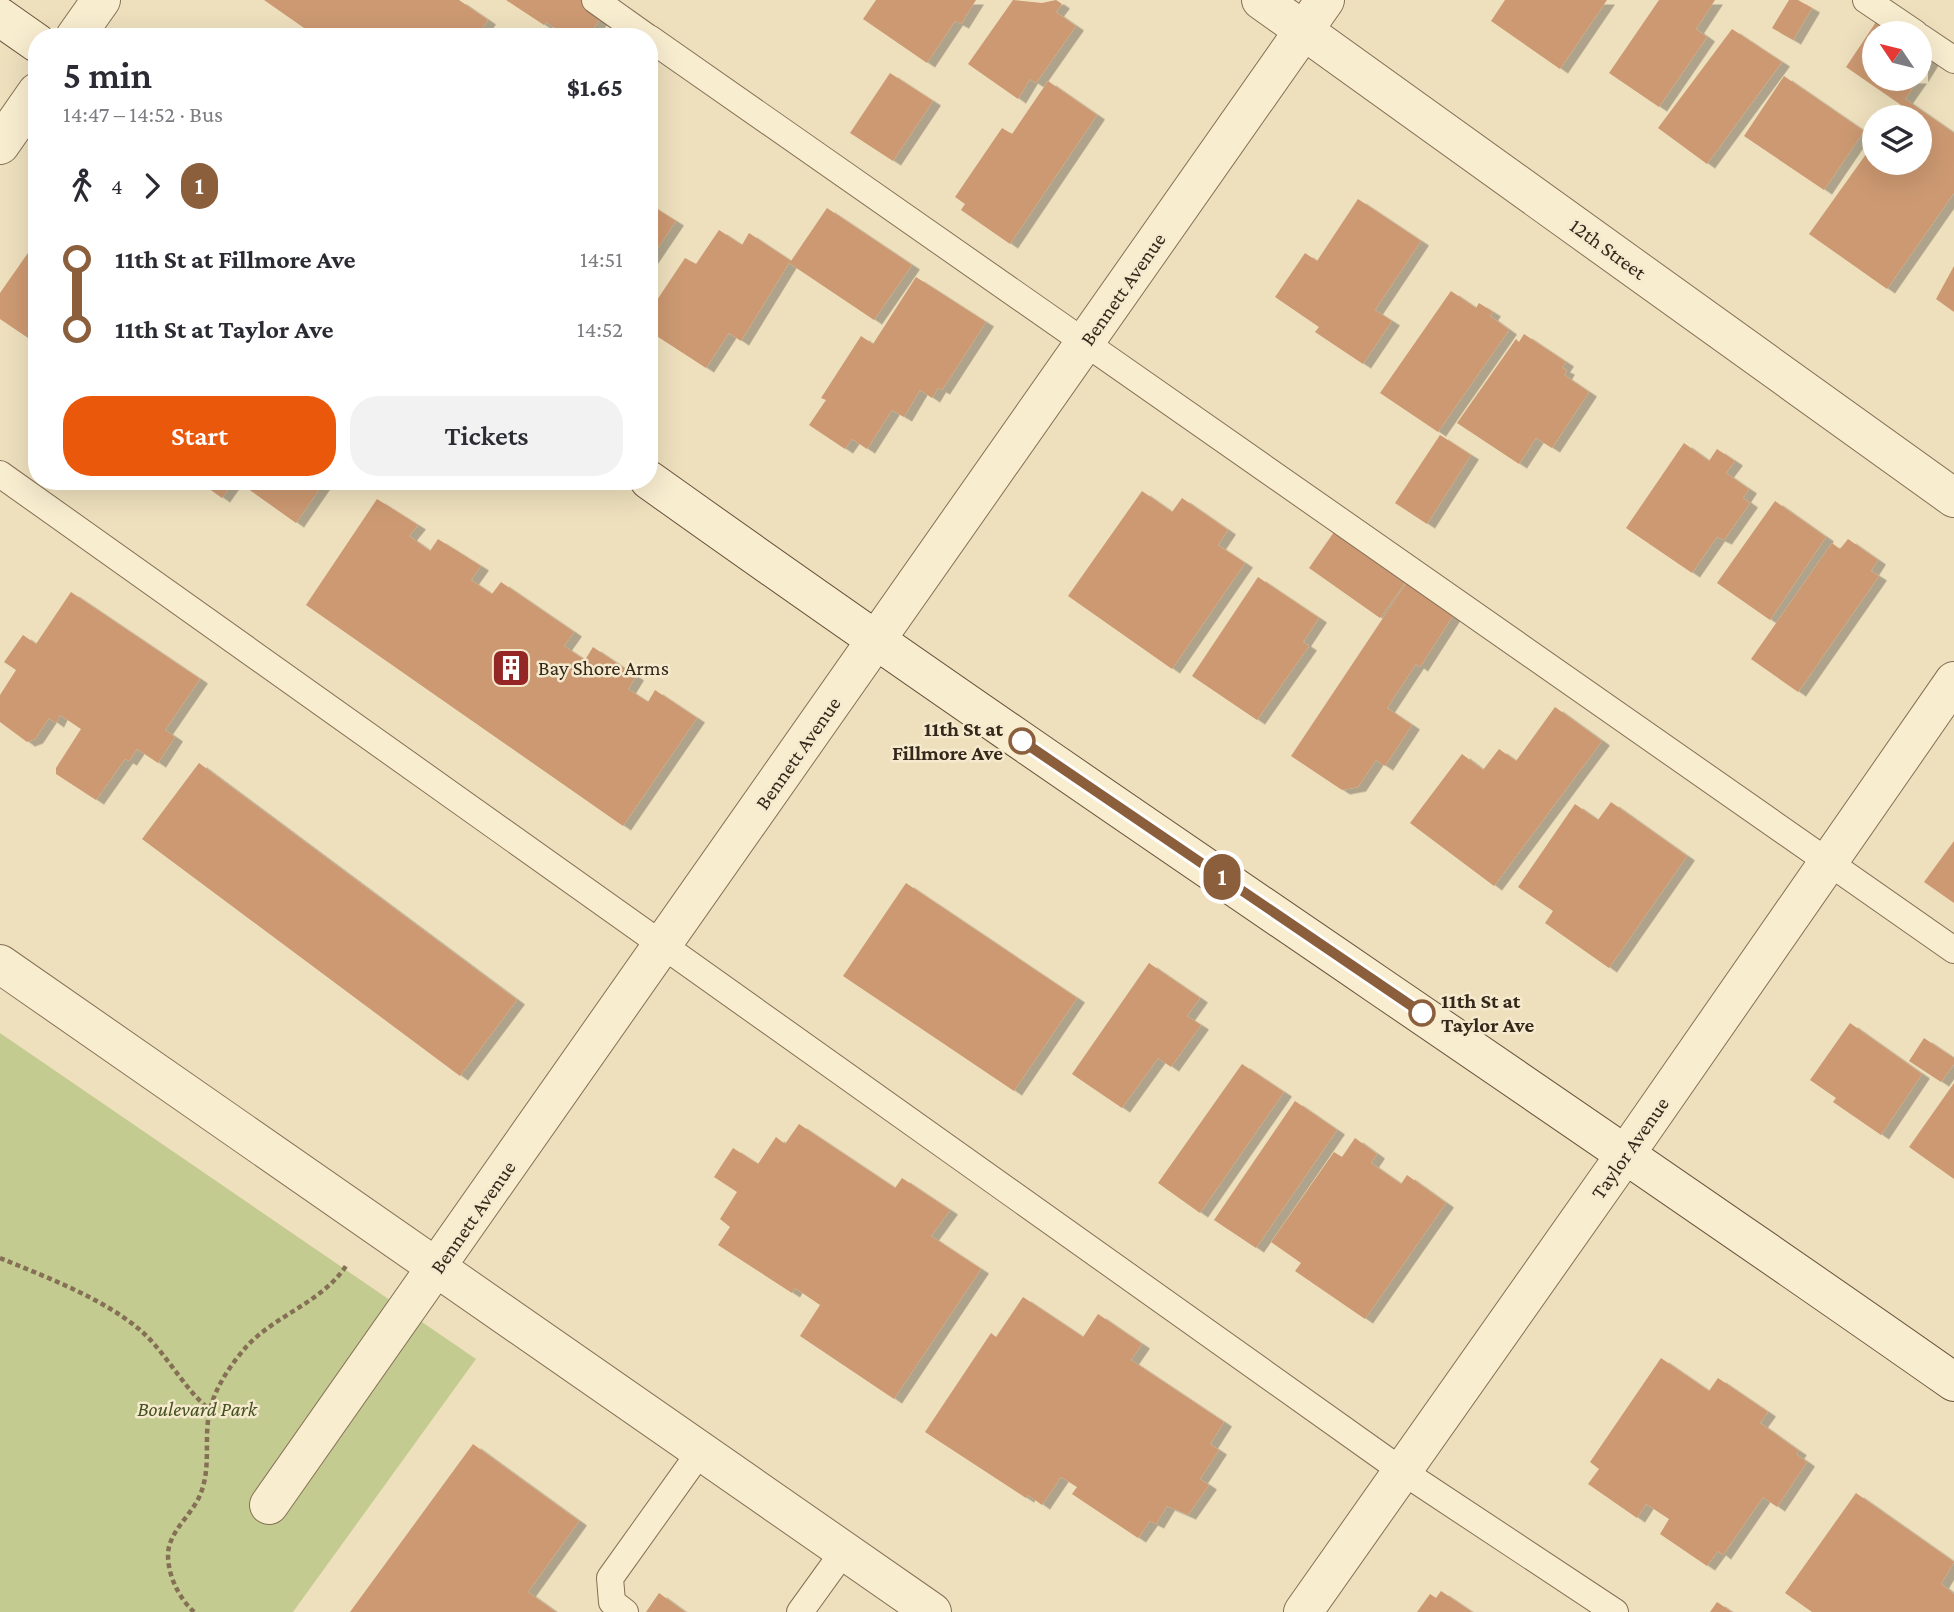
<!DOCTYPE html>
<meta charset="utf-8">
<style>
:root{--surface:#fff;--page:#f2f2f3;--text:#2b2b33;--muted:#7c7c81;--accent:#ea580c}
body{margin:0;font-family:"Crimson Pro",serif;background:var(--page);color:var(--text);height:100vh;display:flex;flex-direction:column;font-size:26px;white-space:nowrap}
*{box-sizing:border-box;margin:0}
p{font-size:23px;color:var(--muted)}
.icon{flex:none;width:38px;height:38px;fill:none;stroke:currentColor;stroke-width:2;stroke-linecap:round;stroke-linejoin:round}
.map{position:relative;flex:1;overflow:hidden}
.sheet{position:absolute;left:28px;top:28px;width:630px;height:462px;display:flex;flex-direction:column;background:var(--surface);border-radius:28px;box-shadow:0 7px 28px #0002}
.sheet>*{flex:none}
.badge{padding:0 14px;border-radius:23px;font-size:24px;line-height:46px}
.needle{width:46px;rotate:305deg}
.controls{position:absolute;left:1862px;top:21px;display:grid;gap:14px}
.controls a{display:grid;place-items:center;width:70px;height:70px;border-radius:50%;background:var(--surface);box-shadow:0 7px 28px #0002;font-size:35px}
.map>.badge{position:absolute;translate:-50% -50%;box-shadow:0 0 0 4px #fff}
.legs{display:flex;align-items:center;gap:10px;height:77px;padding:0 35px;font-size:23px}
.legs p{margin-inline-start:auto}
.headline{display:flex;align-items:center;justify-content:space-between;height:119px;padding:0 35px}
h1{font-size:38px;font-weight:600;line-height:52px}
.primary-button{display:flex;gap:14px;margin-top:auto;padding:14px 35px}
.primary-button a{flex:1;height:80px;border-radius:28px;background:var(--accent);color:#fff;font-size:28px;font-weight:600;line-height:80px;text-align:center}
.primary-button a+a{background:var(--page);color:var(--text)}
ul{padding:0 35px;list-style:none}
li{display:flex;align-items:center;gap:24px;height:70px;font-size:26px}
li i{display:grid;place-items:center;width:10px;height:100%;margin:0 9px;background:currentColor}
li i::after{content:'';width:18px;height:18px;margin:-9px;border:5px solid;border-radius:50%;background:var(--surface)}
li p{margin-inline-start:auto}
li:first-child i{background:linear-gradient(#0000 50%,currentColor 0)}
li:last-child i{background:linear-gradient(currentColor 50%,#0000 0)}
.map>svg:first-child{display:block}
.green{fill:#c4cb91}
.building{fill:#cc9972;filter:url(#shadow)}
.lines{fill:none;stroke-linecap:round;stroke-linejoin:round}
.service-casing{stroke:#857056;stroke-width:28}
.minor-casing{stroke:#857056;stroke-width:40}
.secondary-casing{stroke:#67513a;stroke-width:40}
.path{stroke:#857056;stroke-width:4.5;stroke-dasharray:5 3.5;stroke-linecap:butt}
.service{stroke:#f9edd0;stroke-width:26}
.minor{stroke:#f9edd0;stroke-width:38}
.secondary{stroke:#f9edd0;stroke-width:38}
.line-1-casing{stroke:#fff;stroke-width:16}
.line-1{stroke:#8b5e3c;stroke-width:10}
.stop-1-dot{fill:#fff;stroke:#8b5e3c;stroke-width:3.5}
.labels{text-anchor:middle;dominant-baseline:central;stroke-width:5;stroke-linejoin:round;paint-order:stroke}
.street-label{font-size:21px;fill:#35281b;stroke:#f5eacd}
.poi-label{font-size:21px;fill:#35281b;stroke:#f5eacd;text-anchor:start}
.stop-label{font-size:21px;font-weight:bold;fill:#35281b;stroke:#f5eacd;text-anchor:end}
.park-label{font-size:21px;font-style:italic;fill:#455122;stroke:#f5eacd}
</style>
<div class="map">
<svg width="1954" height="1612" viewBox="0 0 1954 1612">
<defs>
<filter id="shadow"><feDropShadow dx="8" dy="4.5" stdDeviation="0" flood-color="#0004"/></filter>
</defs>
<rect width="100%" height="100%" fill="#eee0bd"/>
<!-- green -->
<path class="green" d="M 0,1033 L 476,1359 L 293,1612 L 0,1612 Z"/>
<!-- building -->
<path class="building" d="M 264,0 L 459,0 L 488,20 L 476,37 L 317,37 Z
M 506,0 L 588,0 L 605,12 L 587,37 L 568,37 L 546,22 L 544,25 Z
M 876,0 L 976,0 L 961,24 L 955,21 L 927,63 L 863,19 Z
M 1013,0 L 1042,3 L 1056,0 L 1062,4 L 1056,12 L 1076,26 L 1036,83 L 1030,79 L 1018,99 L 968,64 Z
M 1505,0 L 1607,0 L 1560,69 L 1491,21 Z
M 1659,0 L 1715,0 L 1696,29 L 1707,37 L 1659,107 L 1609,73 Z
M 1789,0 L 1798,0 L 1812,8 L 1793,40 L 1772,28 Z
M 1880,16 L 1905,33 L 1874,33 L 1874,79 L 1919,79 L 1905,99 L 1954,133 L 1954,193 L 1887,289 L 1809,234 L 1874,143 L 1874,163 L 1920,163 L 1920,117 L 1892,117 L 1901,105 L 1846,67 Z
M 1732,29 L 1782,62 L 1707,164 L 1658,128 Z
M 1920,43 L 1935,54 L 1920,78 Z
M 890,73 L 933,101 L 893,161 L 850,133 Z
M 1784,76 L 1864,131 L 1824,190 L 1744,136 Z
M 1048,81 L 1097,115 L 1010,244 L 961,210 L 965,204 L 955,197 L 1002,128 L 1012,134 Z
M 1358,199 L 1421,241 L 1375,310 L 1392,321 L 1363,364 L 1315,332 L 1319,327 L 1275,297 L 1305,253 L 1317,261 Z
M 649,204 L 676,221 L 649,261 Z
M 827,208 L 912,265 L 874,320 L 789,263 L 741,341 L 729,333 L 706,368 L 649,331 L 649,312 L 685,258 L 696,264 L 719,230 L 742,245 L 749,233 L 791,261 Z
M 37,240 L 37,344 L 0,319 L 0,293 Z
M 1954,266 L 1954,312 L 1936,299 Z
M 916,277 L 986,322 L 942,390 L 938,388 L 932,398 L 920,390 L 904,417 L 892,410 L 867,449 L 852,439 L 845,449 L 809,425 L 826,400 L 821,398 L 861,336 L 873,344 Z
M 1451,291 L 1476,308 L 1479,303 L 1493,312 L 1490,316 L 1509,330 L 1438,432 L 1380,393 Z
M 1524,334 L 1566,362 L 1562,368 L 1567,370 L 1564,375 L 1589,392 L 1552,448 L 1536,438 L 1519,464 L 1457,423 L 1516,339 L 1519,342 Z
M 1440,435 L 1471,455 L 1427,524 L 1395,503 Z
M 1684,443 L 1709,461 L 1717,449 L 1735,461 L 1726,473 L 1749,489 L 1743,498 L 1750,503 L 1724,540 L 1717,537 L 1692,573 L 1626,528 Z
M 198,481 L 234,481 L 222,498 Z
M 237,481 L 325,481 L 296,523 Z
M 1142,491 L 1172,512 L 1182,498 L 1228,530 L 1218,545 L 1245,563 L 1172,669 L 1068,596 Z
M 377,499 L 418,525 L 409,536 L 430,551 L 438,539 L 481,566 L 471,580 L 492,594 L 501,582 L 574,632 L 564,646 L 585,660 L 593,647 L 636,676 L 628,689 L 648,702 L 655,690 L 697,718 L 623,826 L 306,605 Z
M 1775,501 L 1826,537 L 1770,620 L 1717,583 Z
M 1334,532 L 1405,583 L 1380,618 L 1309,568 Z
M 1848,539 L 1878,560 L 1871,571 L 1879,576 L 1798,692 L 1751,659 L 1832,543 L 1840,549 Z
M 1258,577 L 1319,618 L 1303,642 L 1309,646 L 1257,720 L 1192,676 Z
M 1407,582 L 1454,614 L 1420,667 L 1416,664 L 1387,708 L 1412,725 L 1385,766 L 1376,760 L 1358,787 L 1342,790 L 1291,756 Z
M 71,592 L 200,679 L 165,730 L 175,737 L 158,763 L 137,749 L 129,761 L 125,759 L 96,800 L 56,774 L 56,768 L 81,729 L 60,715 L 56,723 L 49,718 L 35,739 L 27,742 L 0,722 L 0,695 L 16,670 L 4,662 L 23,635 L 36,644 Z
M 1555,707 L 1602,741 L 1494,886 L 1410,823 L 1462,754 L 1483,770 L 1499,749 L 1516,761 Z
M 199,763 L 517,1000 L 460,1076 L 142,839 Z
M 1611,802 L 1687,856 L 1609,968 L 1545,923 L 1553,911 L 1518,887 L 1575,804 L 1598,820 Z
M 1954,841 L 1954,903 L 1924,882 Z
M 906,883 L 1077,998 L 1014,1091 L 843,976 Z
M 1149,963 L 1200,998 L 1187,1016 L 1201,1025 L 1171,1067 L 1158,1058 L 1122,1108 L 1072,1074 Z
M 1850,1023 L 1922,1074 L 1881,1135 L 1833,1102 L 1836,1098 L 1810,1080 Z
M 1924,1038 L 1954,1058 L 1954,1064 L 1941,1082 L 1909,1061 Z
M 1242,1064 L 1284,1092 L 1200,1213 L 1158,1183 Z
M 1954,1083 L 1954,1179 L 1909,1147 Z
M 1295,1101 L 1337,1130 L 1256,1248 L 1214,1220 Z
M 799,1124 L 895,1188 L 902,1178 L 950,1210 L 931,1236 L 981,1269 L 894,1399 L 800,1336 L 820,1305 L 795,1288 L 792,1293 L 718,1245 L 730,1227 L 720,1219 L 737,1192 L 714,1177 L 733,1148 L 758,1164 L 776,1137 L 785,1144 Z
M 1355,1138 L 1377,1154 L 1371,1163 L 1401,1184 L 1407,1175 L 1446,1203 L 1365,1319 L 1295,1271 L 1301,1263 L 1271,1242 L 1334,1152 L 1342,1157 Z
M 1023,1297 L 1083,1337 L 1098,1314 L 1142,1344 L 1131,1360 L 1224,1422 L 1210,1444 L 1219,1450 L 1200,1479 L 1209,1485 L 1188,1515 L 1167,1506 L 1156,1524 L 1150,1521 L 1138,1538 L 1072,1494 L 1077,1487 L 1061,1477 L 1042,1505 L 1028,1495 L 1026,1498 L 925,1432 L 991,1333 L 996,1337 Z
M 1661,1358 L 1709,1391 L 1718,1378 L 1768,1412 L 1760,1423 L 1799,1451 L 1796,1454 L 1807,1462 L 1777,1507 L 1763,1497 L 1723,1555 L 1718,1551 L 1707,1566 L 1660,1534 L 1669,1519 L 1646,1504 L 1637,1518 L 1588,1484 L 1599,1469 L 1590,1462 Z
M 473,1444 L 579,1521 L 528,1592 L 556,1612 L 350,1612 Z
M 1856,1493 L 1954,1562 L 1941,1584 L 1954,1594 L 1954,1612 L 1812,1612 L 1785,1593 Z
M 1441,1591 L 1472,1612 L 1417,1612 L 1430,1594 L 1436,1598 Z
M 659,1593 L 685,1612 L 646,1612 Z
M 1717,1602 L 1732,1612 L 1710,1612 Z"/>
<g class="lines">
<!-- service casing -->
<g class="service-casing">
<path id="service" d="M 595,0 L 647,37
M 1866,0 L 1915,33
M 1920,37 L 1954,60
M 649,38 L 1954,950
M 0,474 L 1402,1471 L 1615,1612
M 625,1612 L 612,1602 L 610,1578 L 700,1452
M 800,1612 L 844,1551"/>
</g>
<!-- minor casing -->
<g class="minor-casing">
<path id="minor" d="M 1261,0 L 1954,498
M 75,37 L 101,0
M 0,145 L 37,92
M 0,964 L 932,1612
M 269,1505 L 1325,0
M 1303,1612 L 1627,1152 L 1954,681"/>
</g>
<!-- secondary casing -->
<g class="secondary-casing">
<path id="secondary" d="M 0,17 L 37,43
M 649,480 C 1079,787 1521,1078 1954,1382"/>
</g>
<!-- path -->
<path class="path" d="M 0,1258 C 46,1277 100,1297 139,1329 C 167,1353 182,1387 210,1410
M 194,1612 C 179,1598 168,1576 168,1555 C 168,1532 192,1515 200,1495 C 212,1467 203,1438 210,1410 C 215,1387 232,1363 247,1346 C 276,1315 322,1302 346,1266"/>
<!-- service -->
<use href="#service" class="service"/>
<!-- minor -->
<use href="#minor" class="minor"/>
<!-- secondary -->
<use href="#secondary" class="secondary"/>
</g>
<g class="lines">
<!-- line-1 casing -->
<g class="line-1-casing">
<path id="line-1" d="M 1022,741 L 1422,1013"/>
</g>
<!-- line-1 -->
<use href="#line-1" class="line-1"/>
</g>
<!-- icons -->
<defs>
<g id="building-square" transform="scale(2.0125)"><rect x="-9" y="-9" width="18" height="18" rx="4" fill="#952626" stroke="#f5eacd"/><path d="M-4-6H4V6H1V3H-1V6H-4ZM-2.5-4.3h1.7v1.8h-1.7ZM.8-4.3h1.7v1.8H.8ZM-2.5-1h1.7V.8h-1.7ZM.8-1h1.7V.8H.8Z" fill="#fff"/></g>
</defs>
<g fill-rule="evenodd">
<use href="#building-square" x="511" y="668"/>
</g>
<!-- markers -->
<g class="stop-1-dot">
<circle cx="1022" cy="741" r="12"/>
<circle cx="1422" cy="1013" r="12"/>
</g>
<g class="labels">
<!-- street labels -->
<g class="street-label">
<text transform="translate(1608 249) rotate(36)">12th Street</text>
<text transform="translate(1123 289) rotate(-55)">Bennett Avenue</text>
<text transform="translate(798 753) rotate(-55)">Bennett Avenue</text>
<text transform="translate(1630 1148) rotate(-55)">Taylor Avenue</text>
<text transform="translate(473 1217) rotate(-55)">Bennett Avenue</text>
</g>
<!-- poi labels -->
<g class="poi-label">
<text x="538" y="668">Bay Shore Arms</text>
</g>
<!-- stop labels -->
<g class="stop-label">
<text x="1003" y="729">11th St at<tspan x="1003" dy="24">Fillmore Ave</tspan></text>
<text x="1441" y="1001" text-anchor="start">11th St at<tspan x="1441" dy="24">Taylor Ave</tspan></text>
</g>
<!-- park labels -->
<g class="park-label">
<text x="197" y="1409">Boulevard Park</text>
</g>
</g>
</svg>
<div class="controls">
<a><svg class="needle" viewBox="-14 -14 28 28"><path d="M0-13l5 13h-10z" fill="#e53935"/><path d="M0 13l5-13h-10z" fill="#7c7c81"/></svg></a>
<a><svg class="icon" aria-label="layers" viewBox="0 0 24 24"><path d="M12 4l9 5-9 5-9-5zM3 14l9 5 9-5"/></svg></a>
</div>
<b class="badge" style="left:1222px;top:877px;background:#8b5e3c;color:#fff">1</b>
<section class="sheet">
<div class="headline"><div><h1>5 min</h1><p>14:47 – 14:52 · Bus</p></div><b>$1.65</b></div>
<div class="legs"><svg class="icon" aria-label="walk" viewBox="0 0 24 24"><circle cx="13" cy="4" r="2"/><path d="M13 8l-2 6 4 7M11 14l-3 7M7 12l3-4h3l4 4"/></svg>4<svg class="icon" aria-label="forward" viewBox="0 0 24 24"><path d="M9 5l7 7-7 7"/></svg><b class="badge" style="background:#8b5e3c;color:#fff">1</b></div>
<ul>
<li><i style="color:#8b5e3c"></i><b>11th St at Fillmore Ave</b><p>14:51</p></li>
<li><i style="color:#8b5e3c"></i><b>11th St at Taylor Ave</b><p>14:52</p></li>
</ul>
<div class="primary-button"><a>Start</a><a>Tickets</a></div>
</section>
</div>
